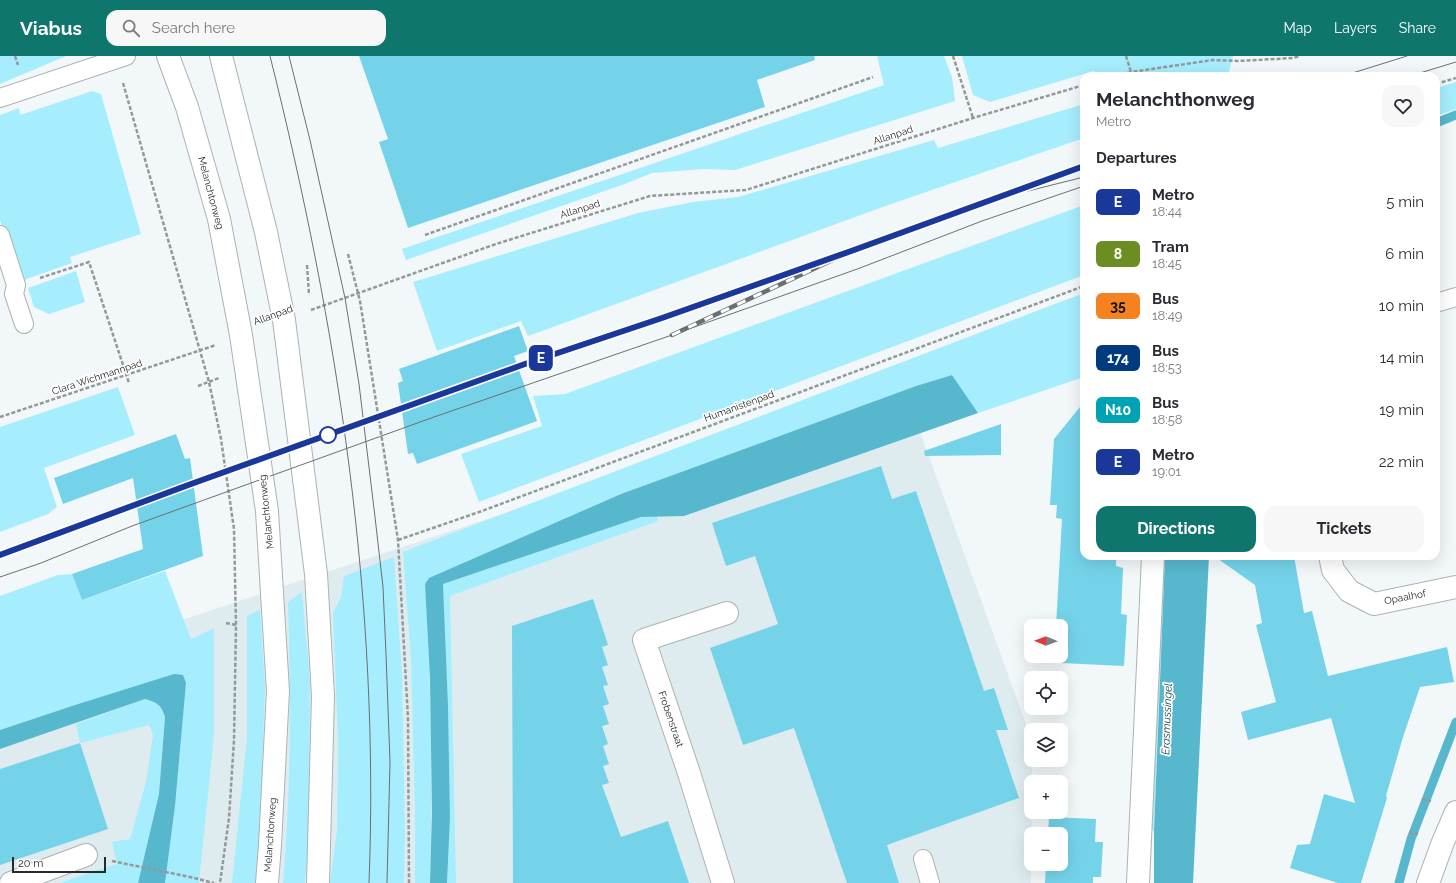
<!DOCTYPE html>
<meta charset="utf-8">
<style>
:root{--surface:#fff;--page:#f7f7f7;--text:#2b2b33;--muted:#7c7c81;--accent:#0f766e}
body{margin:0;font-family:Raleway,sans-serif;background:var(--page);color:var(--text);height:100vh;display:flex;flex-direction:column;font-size:15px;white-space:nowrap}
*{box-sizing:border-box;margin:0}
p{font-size:13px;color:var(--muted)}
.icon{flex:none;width:22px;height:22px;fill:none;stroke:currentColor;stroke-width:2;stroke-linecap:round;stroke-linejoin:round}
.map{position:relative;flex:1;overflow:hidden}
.details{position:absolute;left:1080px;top:16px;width:360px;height:488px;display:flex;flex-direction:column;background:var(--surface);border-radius:12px;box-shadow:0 4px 16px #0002}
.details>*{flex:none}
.badge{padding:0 8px;border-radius:6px;font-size:14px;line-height:26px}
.needle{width:26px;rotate:271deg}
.controls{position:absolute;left:1024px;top:563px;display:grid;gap:8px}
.controls a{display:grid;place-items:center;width:44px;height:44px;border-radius:8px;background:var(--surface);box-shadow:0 4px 16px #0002;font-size:20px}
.scale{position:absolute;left:12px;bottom:10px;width:94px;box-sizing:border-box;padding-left:4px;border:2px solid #262929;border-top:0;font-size:11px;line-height:14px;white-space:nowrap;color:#262929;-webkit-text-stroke:3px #fff;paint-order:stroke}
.map>.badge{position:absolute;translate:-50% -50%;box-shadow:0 0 0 2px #fff}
h2{padding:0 16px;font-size:15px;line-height:36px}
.round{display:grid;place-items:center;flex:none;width:42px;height:42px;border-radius:12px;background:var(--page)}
.headline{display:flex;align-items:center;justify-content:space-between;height:68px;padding:0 16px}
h1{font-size:19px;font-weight:700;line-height:30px}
.cta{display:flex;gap:8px;margin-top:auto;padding:8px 16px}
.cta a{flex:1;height:46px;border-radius:12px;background:var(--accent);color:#fff;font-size:16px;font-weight:700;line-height:46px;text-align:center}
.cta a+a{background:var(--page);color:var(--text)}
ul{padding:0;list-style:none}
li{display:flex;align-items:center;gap:12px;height:52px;padding:0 16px}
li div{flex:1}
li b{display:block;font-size:15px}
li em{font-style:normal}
li .badge{min-width:44px;font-weight:700;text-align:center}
header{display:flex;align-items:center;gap:24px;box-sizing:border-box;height:56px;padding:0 20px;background:var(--accent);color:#fff}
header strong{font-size:19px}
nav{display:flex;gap:22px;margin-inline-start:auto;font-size:14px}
.search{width:280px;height:36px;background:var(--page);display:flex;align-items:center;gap:10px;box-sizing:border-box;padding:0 14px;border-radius:12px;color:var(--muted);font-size:15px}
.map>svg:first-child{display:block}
.built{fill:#deecf0}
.green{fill:#a6edfe}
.water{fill:#57b8cd}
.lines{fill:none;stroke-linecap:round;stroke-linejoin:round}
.stream{stroke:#57b8cd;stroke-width:9}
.building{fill:#74d3e9}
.lane-casing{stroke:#acb2b3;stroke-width:20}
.street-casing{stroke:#acb2b3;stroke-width:24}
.secondary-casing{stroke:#acb2b3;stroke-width:24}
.path{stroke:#949899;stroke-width:2.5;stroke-dasharray:4 2;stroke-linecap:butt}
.lane{stroke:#fff;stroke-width:18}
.street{stroke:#fff;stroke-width:22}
.secondary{stroke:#fff;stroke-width:22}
.tram{stroke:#6b6f70;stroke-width:1}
.rail-casing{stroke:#6b6f70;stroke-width:4.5}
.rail{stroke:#fff;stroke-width:3;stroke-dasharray:9;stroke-linecap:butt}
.line-casing{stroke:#fff;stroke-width:9}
.line{stroke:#1a389a;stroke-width:6}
.stop-dot{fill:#fff;stroke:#1a389a;stroke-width:2}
.labels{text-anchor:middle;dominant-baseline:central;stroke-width:3.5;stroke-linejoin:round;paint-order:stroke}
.street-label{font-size:10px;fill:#262929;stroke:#fff}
.water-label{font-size:11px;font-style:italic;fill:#123e48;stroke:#fff}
</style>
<header>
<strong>Viabus</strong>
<div class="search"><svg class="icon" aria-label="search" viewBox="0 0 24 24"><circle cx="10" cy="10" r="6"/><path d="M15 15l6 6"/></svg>Search here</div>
<nav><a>Map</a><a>Layers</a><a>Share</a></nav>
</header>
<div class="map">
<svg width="1456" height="827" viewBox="0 0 1456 827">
<rect width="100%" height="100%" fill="#f2f8f9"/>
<!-- built -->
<path class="built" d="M 902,326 L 1031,682 L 1031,704 L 1032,704 L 1031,827 L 0,827 L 0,624 Z"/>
<!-- green -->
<path class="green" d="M 0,0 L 66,0 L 0,28 Z
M 877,0 L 944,0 L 952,21 L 955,45 L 735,114 L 704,113 L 652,117 L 622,129 L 406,204 L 402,193 L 884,29 Z
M 962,0 L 1233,0 L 1228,20 L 1096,20 L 1094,15 L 990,46 L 973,39 Z
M 1456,26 L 1456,53 L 1436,60 L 1436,32 Z
M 92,35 L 101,38 L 141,178 L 70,201 L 72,207 L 21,225 L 0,164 L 0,59 L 19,52 L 20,59 Z
M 1084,48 L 1084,82 L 891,148 L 528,280 L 521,265 L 437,295 L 413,226 L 638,157 L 693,146 L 738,141 L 934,84 L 938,92 Z
M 1084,149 L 1084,219 L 479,446 L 461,398 L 542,370 L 533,340 L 565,338 Z
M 76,215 L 85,246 L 49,258 L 34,251 L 28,232 Z
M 1084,237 L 1084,321 L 978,357 L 952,319 L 916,330 L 621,438 L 429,522 L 425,528 C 431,628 433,727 430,827 L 415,827 L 415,752 L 411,604 L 403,496 Z
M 118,331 L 135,379 L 44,412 L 57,451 L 48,458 L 0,476 L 0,371 Z
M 657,460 L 658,465 L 450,540 L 456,827 L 447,827 L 450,761 L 448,649 L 443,528 L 641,461 Z
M 1159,500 L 1165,500 L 1154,775 L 1149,773 Z
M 394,501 L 402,617 L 405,776 L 404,827 L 330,827 L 337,775 L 338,684 L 333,557 L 341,541 L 344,520 Z
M 165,515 L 191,583 L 214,572 L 214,679 L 199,827 L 165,827 L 175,750 L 186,627 L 72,650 L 0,674 L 0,540 L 58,519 L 72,518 L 82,544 Z
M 302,536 L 310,626 L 309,781 L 305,827 L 283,827 C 291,734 291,640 288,546 Z
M 260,554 L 265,631 L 260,771 L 255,827 L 232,827 L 247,681 L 247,560 Z
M 145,643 C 157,646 160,649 165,661 L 159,738 L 138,827 L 61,827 L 85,818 L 117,808 L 112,786 L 130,783 L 146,726 L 153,679 L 149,669 L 80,687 L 76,668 Z"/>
<!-- water -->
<path class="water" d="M 952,319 L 978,357 L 684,460 L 641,461 L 443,528 L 448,649 L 450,761 L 447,827 L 430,827 L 432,755 L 430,623 L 425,528 L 429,522 L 621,438 L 916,330 Z
M 1165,500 L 1209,500 L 1193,827 L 1154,827 L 1154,775 Z
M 174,618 L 183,619 L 186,627 L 175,750 L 165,827 L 138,827 L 159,738 L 165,661 C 161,649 157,646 145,643 L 0,693 L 0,674 L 72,650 Z"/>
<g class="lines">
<!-- stream -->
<path class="stream" d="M 1436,67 L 1456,59
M 1399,827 L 1411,783 L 1456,666"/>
</g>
<!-- building -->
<path class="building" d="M 359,0 L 814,0 L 815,4 L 757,24 L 765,51 L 408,172 L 379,86 L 388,83 Z
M 519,270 L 528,295 L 514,300 L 537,365 L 417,408 L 413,397 L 408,398 L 398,327 L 403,325 L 399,313 Z
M 1084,346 L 1084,500 L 1116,500 L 1116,510 L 1123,512 L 1121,558 L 1127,559 L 1124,610 L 1061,607 L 1061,570 L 1056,570 L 1062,463 L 1056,462 L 1057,449 L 1050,449 L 1054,383 Z
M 1001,368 L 1001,399 L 925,400 L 924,395 Z
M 176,378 L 185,403 L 190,402 L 203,500 L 82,544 L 72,518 L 143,493 L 133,422 L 63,448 L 54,422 Z
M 881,410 L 892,443 L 916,435 L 984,635 L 994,632 L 1008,674 L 996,674 L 1019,742 L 887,789 L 899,827 L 847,827 L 794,672 L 743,689 L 710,592 L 778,568 L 755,500 L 726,510 L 712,467 Z
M 1214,500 L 1294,500 L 1304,557 L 1312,555 L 1328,620 L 1447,591 L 1454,626 L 1420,631 L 1403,681 L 1386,740 L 1387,742 L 1383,755 L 1361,827 L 1338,827 L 1290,812 L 1297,789 L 1310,788 L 1324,738 L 1355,747 L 1331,662 L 1248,684 L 1241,656 L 1276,646 L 1256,569 L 1262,567 L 1255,529 Z
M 593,543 L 608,589 L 602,591 L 608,609 L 602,611 L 608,629 L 603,630 L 609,648 L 603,650 L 609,668 L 602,670 L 608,688 L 603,690 L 609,708 L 603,710 L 609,727 L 602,729 L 621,781 L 668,765 L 689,827 L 513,827 L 512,570 Z
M 80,687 L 108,773 L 0,809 L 0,713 Z
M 1049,761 L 1096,763 L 1095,786 L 1103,786 L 1101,821 L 1093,821 L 1093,827 L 1045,827 L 1046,808 L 1061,808 L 1061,778 L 1048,778 Z"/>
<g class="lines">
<!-- lane casing -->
<g class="lane-casing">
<path id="lane" d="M 0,42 L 126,0
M 0,179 L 16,229 L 14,238 L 24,268
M 1436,247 L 1456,241
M 923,803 L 930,827"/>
</g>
<!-- street casing -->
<g class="street-casing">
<path id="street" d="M 1330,500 L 1333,514 L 1349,535 L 1374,548 L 1456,531
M 11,827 L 86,799
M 723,827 L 689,717 L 644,584 L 727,557
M 1138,827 L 1153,500
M 1428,827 L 1443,786 L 1456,756"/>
</g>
<!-- secondary casing -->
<g class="secondary-casing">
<path id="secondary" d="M 168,0 L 187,51 L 219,163 L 241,279 L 267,455 L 278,635 L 270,789 L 267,827
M 221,0 L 266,176 L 284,264 L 316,518 L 323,640 L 318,827"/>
</g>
<!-- path -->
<path class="path" d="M 15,0 L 18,9
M 953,0 L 973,62
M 1126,0 L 1131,16
M 1116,20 L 1131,16 L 1213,4 L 1238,5 L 1293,2 L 1300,0
M 123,27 L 209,326 L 221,383 L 234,473 L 236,569 L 234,684 L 229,762 L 220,827
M 1436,28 L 1456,22
M 425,179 L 873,21
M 348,198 L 360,245 L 398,484 L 408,662 L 409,827
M 307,209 L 309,239
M 40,222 L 89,206 L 129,327
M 311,254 L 496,188 L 650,140 L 746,134 L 973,62 L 1084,29
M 198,330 L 219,322
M 0,361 L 216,289
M 398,484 L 482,455 L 1084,230
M 226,567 L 236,569
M 1422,743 L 1431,745
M 1409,776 L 1418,778
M 112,805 L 190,821 L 214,827"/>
<!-- lane -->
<use href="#lane" class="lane"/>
<!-- street -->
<use href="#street" class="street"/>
<!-- secondary -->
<use href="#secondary" class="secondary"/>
<!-- tram -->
<path class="tram" d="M 270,0 C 338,271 380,547 369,827
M 289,0 L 310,84 L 345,242 L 359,328 L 375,461 L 383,531 L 386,598 L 390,706 L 387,827
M 1343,20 L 1407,0
M 1410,20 L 1456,6
M 1028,135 L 1084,121
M 0,499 L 176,433 L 525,308 L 662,262 L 854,194 L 1084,110
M 0,521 L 41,507 L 132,470 L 434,361 L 672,279 L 860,212 L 982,165 L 1084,130"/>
<!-- rail casing -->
<g class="rail-casing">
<path id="rail" d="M 672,279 L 854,194"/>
</g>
<!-- rail -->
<use href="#rail" class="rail"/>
</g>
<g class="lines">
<!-- line casing -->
<g class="line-casing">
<path id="line" d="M 0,499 L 191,428 L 525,308 L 662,262 L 854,194 L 1084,110"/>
</g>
<!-- line -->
<use href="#line" class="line"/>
</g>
<!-- markers -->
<circle class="stop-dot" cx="328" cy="379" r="8"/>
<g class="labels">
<!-- street labels -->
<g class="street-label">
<text transform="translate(893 79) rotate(-18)">Allanpad</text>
<text transform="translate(211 137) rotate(75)">Melanchtonweg</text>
<text transform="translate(580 153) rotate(-17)">Allanpad</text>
<text transform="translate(273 259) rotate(-20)">Allanpad</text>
<text transform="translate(97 321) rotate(-18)">Clara Wichmannpad</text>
<text transform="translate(739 350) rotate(-20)">Humanistenpad</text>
<text transform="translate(266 456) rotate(-96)">Melanchtonweg</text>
<text transform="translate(1405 541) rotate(-11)">Opaalhof</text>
<text transform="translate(671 663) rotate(71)">Frobenstraat</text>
<text transform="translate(270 779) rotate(-86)">Melanchtonweg</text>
</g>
<!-- water labels -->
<g class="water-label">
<text transform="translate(1167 663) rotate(-88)">Erasmussingel</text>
</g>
</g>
</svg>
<div class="controls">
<a><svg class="needle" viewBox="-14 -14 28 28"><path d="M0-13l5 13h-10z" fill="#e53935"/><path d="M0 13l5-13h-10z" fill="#7c7c81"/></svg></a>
<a><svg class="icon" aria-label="locate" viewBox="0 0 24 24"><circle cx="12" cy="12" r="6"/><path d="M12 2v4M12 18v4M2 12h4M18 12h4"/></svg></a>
<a><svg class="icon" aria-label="layers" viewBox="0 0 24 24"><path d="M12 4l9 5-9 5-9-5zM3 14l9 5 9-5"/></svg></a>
<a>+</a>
<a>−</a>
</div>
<div class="scale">20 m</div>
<b class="badge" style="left:541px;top:302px;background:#1a389a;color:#fff">E</b>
<section class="details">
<div class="headline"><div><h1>Melanchthonweg</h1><p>Metro</p></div><a class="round"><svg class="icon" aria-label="heart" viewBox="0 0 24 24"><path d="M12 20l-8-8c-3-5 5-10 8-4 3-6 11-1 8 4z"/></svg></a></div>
<h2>Departures</h2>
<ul>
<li><span class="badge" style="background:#1a389a;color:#fff">E</span><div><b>Metro</b><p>18:44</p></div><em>5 min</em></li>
<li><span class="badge" style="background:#6b8e23;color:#fff">8</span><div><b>Tram</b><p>18:45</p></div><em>6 min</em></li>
<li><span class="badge" style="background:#f58220;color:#111">35</span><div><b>Bus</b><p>18:49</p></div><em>10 min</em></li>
<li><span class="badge" style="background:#003b80;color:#fff">174</span><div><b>Bus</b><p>18:53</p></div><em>14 min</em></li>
<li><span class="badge" style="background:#00a3b4;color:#fff">N10</span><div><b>Bus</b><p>18:58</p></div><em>19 min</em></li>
<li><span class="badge" style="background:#1a389a;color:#fff">E</span><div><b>Metro</b><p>19:01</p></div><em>22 min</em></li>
</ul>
<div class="cta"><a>Directions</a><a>Tickets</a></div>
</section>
</div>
